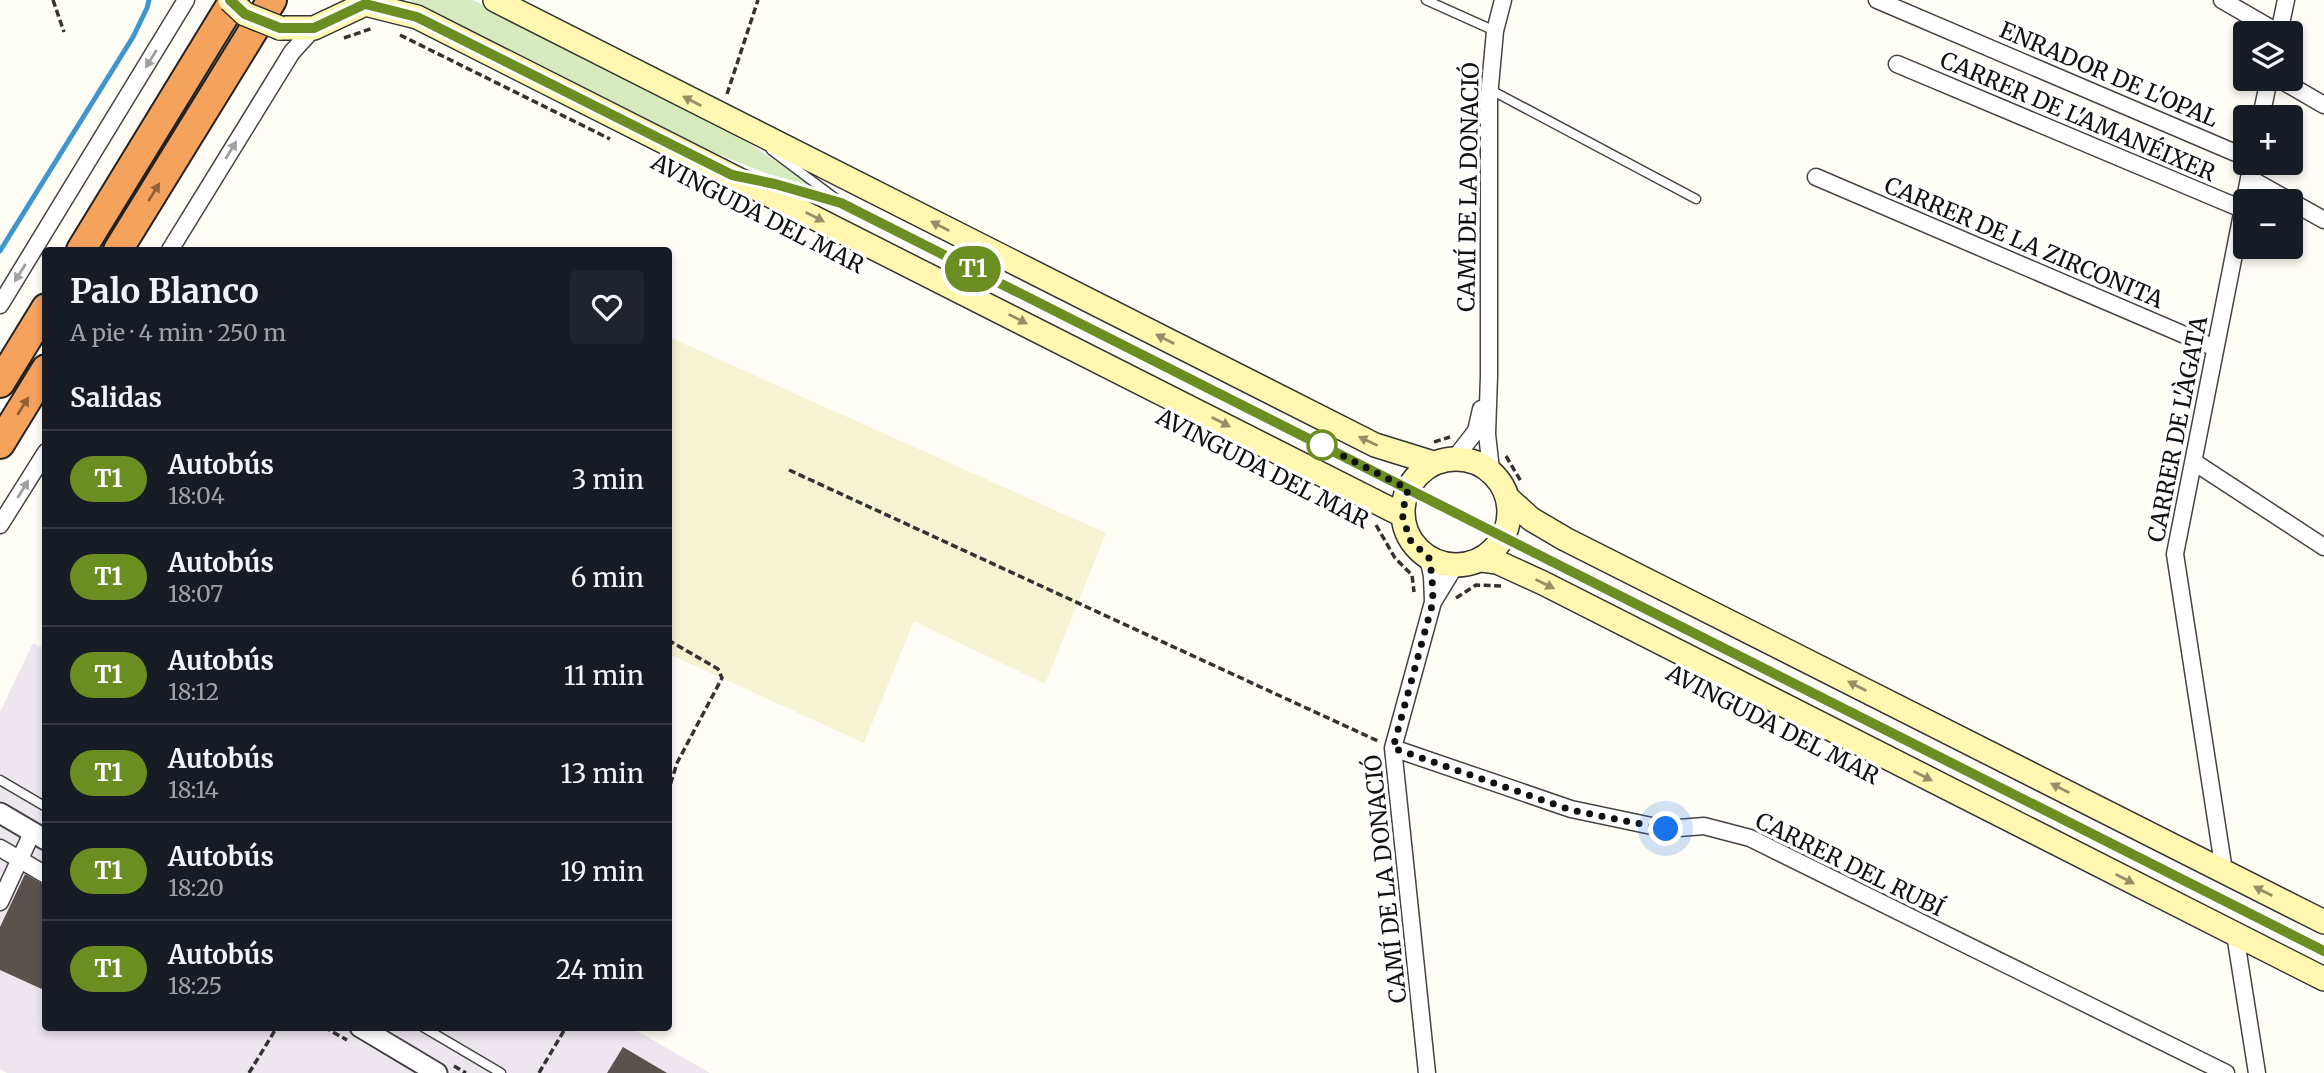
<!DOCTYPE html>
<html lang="es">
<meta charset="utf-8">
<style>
:root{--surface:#171b24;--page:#20242c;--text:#f1f3f6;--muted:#9ea1a6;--line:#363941}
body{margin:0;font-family:Merriweather,serif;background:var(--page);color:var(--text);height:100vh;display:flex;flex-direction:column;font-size:26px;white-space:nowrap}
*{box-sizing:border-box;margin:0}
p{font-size:23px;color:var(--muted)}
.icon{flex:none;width:38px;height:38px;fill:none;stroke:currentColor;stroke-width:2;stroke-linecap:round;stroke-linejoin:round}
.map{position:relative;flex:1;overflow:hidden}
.sheet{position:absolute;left:42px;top:247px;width:630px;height:784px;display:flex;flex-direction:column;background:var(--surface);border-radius:7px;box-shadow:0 4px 10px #0003}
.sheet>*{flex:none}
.badge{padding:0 14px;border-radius:23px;font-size:24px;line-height:46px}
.buttons{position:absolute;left:2233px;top:21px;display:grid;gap:14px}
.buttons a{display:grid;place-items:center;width:70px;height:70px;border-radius:7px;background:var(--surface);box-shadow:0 4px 10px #0003;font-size:35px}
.you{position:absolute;width:35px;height:35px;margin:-18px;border:5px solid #fff;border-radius:50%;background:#1a73e8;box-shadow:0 0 0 10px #1a73e833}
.map>.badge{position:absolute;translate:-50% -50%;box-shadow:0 0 0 4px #fff}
h2{padding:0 28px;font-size:26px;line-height:63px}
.round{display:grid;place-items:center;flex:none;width:74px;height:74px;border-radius:7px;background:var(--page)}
.head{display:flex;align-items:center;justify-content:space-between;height:119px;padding:0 28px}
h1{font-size:33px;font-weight:700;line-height:52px}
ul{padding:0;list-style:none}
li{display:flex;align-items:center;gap:21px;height:98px;padding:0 28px;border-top:2px solid var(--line)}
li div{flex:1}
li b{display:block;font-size:26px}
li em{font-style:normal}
li .badge{min-width:77px;font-weight:700;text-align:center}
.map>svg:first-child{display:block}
.industrial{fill:#eee6ef}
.farmland{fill:#f6f3d4}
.green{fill:#d5ebbd}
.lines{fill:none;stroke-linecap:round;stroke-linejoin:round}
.stream{stroke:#3f96cf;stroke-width:5}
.building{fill:#5a524d}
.service-casing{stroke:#444;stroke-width:11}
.minor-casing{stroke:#444;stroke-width:19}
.tertiary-casing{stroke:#444;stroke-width:23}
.secondary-casing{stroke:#333;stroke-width:26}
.motorway-casing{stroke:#222;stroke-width:32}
.path{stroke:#333;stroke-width:3.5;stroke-dasharray:7 3.5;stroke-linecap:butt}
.service{stroke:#fff;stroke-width:8}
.minor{stroke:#fff;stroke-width:16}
.tertiary{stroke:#fff;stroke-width:19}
.secondary{stroke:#fff6b0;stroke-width:23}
.motorway{stroke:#f5a25d;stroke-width:28}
.secondary-bridge-casing{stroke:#333;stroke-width:26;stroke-linecap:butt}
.secondary-bridge{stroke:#fff6b0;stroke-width:23}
.oneway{fill:#a0a0a0}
.oneway2{fill:#948f68}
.oneway3{fill:#8e613b}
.line-casing{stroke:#fff;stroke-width:16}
.line{stroke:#6b8e23;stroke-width:10}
.walk{stroke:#111;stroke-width:7;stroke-dasharray:0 12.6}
.stop-dot{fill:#fff;stroke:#6b8e23;stroke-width:3.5}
.labels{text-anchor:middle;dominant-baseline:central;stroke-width:7;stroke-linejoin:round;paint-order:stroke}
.street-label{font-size:23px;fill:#111;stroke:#fff}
</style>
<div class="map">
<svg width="2324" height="1073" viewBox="0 0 2324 1073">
<rect width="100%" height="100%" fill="#fffdf5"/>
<!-- industrial -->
<path class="industrial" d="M 33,643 L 45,649 L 46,1027 L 630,1027 L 710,1073 L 7,1073 L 0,1069 L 0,712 Z"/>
<!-- farmland -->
<path class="farmland" d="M 669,337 L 1106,533 L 1045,684 L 914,621 L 864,743 L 669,654 Z"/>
<!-- green -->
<path class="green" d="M 408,0 L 473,0 L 723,126 L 823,193 L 752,168 L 701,147 Z"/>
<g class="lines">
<!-- stream -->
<path class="stream" d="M 0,251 L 133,37 L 147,8 L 149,0"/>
</g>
<!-- building -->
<path class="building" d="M 25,874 L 46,886 L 44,990 L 0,970 L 0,927 Z
M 623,1047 L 667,1073 L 607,1073 Z"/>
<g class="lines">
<!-- service casing -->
<g class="service-casing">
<path id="service" d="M 1426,0 L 1495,31
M 1489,89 L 1696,199
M 771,150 L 839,201
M 762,181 L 841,203 L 2324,951
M 0,780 L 46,807
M 423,1027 L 501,1073"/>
</g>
<!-- minor casing -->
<g class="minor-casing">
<path id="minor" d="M 1877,0 L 2245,157
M 2222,0 L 2279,33 L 2286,0
M 1897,64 L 2242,209
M 2279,79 L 2324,105
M 2261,117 L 2269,79
M 1816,177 L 2215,348
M 2249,178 L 2324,220
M 170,250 L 292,52 L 314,28
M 0,305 L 186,0
M 1455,458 L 1476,431 L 1481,409
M 2194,462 L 2324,547
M 1491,470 L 1487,434 L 1489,376 L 1489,97 L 1495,31 L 1503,0
M 0,525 L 46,452
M 1428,558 L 1432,576 L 1433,601
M 1393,748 L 1571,809 L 1666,829 L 1704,826 L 1750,838 L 2226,1073
M 0,848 L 46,875
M 2224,871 L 2175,554 L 2252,163
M 0,902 L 32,833
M 2235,934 L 2257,1073
M 1427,1073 L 1393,748 L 1433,602 L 1455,566"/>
</g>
<!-- tertiary casing -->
<g class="tertiary-casing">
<path id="tertiary" d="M 0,813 L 46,840
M 360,1027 L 437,1073"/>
</g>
<!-- secondary casing -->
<g class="secondary-casing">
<path id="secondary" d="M 495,0 L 1375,445 L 1433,463
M 365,4 L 417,17 L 1402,515
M 280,28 L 314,28 L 365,4 L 368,0
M1403 512a53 53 0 1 1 106 0a53 53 0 1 1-106 0Z
M 1509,499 L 1531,519 L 1565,539 L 2324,922
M 1482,560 L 1497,562 L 1543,583 L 2324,979"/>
</g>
<!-- motorway casing -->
<g class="motorway-casing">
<path id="motorway" d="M 81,250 L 234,0
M 118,250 L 272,0
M 0,383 L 46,308
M 0,444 L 46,369"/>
</g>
<!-- path -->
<path class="path" d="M 53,0 L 64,32
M 400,35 L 610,139
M 344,38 L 373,28
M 727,94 L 758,0
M 1434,442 L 1450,437
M 1506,456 L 1522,483
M 789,470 L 1378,741
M 1376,525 L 1395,558 L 1412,575 L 1414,592
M 1456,598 L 1476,585 L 1501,586
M 668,640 L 718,669 L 722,678 L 677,763 L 668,792
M 324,1027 L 347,1040
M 454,1066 L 466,1073
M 249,1073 L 277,1027
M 539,1073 L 566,1027"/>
<!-- service -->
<use href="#service" class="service"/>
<!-- minor -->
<use href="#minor" class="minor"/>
<!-- tertiary -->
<use href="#tertiary" class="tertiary"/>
<!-- secondary -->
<use href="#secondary" class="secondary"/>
<!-- motorway -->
<use href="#motorway" class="motorway"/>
<!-- secondary-bridge casing -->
<g class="secondary-bridge-casing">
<path id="secondary-bridge" d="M 230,0 L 245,14 L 280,28"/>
</g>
<!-- secondary-bridge -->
<use href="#secondary-bridge" class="secondary-bridge"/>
</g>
<!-- one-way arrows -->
<defs><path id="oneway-solid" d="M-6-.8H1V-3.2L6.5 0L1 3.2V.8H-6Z" transform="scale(1.75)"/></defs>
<g class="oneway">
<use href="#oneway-solid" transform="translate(151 59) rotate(122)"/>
<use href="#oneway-solid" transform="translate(231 150) rotate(-58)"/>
<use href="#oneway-solid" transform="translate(20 273) rotate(122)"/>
<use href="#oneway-solid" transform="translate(23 489) rotate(-58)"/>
</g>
<g class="oneway2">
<use href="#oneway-solid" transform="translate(692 101) rotate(-153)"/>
<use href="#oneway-solid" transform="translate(815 217) rotate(27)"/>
<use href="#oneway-solid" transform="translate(940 226) rotate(-153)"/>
<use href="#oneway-solid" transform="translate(1018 319) rotate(27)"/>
<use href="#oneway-solid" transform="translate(1165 339) rotate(-153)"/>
<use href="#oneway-solid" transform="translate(1221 422) rotate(27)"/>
<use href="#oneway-solid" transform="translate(1368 441) rotate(-155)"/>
<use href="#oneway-solid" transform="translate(1545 584) rotate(26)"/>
<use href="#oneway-solid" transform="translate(1857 686) rotate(-153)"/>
<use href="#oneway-solid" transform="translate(1923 776) rotate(27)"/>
<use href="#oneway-solid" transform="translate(2060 788) rotate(-153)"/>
<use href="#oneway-solid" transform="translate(2125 879) rotate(27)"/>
<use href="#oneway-solid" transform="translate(2263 891) rotate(-153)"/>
</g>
<g class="oneway3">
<use href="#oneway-solid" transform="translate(154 192) rotate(-58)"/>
<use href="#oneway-solid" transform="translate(23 406) rotate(-58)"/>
</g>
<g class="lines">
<!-- line casing -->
<g class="line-casing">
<path id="line" d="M 230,0 L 245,14 L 280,28 L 314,28 L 365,4 L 417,17 L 732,175 L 775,184 L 841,203 L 2324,951"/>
</g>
<!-- line -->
<use href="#line" class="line"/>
<!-- walk -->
<path class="walk" d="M 1322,445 L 1316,442 L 1408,489 L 1402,514 L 1410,540 L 1429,558 L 1432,576 L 1433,602 L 1393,748 L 1571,810 L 1666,829"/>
</g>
<!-- markers -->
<circle class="stop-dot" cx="1322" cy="445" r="14"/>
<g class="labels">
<!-- street labels -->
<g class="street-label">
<text transform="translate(2109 74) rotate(23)">ENRADOR DE L'OPAL</text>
<text transform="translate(2078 116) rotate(23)">CARRER DE L'AMANÉIXER</text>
<text transform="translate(1468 187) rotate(-89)">CAMÍ DE LA DONACIÓ</text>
<text transform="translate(758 213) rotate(27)">AVINGUDA DEL MAR</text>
<text transform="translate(2024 242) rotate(23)">CARRER DE LA ZIRCONITA</text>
<text transform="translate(2177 429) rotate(-79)">CARRER DE L'ÀGATA</text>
<text transform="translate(1263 468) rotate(27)">AVINGUDA DEL MAR</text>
<text transform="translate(1773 724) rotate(27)">AVINGUDA DEL MAR</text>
<text transform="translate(1850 864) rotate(26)">CARRER DEL RUBÍ</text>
<text transform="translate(1385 879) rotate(-96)">CAMÍ DE LA DONACIÓ</text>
</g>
</g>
</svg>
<div class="buttons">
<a><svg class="icon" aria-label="layers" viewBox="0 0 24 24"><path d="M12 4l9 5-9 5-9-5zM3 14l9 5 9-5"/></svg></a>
<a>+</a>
<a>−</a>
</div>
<div class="you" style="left:1666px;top:829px"></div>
<b class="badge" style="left:973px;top:269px;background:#6b8e23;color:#fff">T1</b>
<section class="sheet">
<div class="head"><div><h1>Palo Blanco</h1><p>A pie · 4 min · 250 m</p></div><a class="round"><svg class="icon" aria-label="heart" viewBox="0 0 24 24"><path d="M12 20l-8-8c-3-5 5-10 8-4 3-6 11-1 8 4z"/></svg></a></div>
<h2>Salidas</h2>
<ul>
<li><span class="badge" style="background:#6b8e23;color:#fff">T1</span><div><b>Autobús</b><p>18:04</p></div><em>3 min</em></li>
<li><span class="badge" style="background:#6b8e23;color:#fff">T1</span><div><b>Autobús</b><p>18:07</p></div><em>6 min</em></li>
<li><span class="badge" style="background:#6b8e23;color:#fff">T1</span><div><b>Autobús</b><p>18:12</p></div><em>11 min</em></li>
<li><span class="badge" style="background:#6b8e23;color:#fff">T1</span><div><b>Autobús</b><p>18:14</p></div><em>13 min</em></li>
<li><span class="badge" style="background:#6b8e23;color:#fff">T1</span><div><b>Autobús</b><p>18:20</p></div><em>19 min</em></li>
<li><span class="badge" style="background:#6b8e23;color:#fff">T1</span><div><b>Autobús</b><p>18:25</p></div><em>24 min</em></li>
</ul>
</section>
</div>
